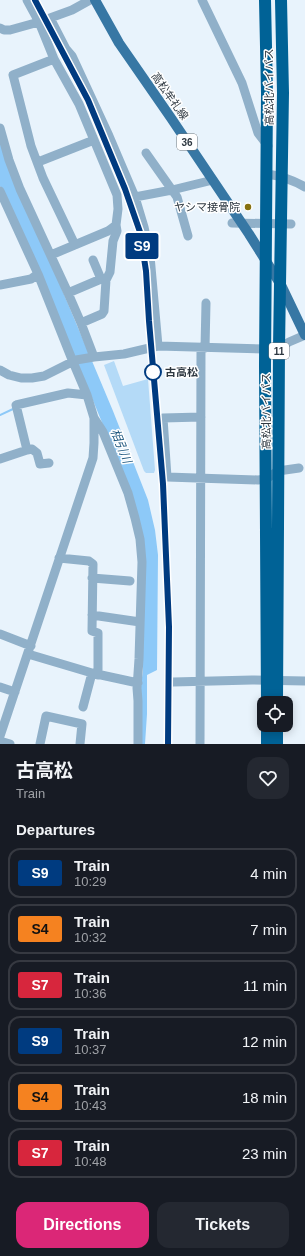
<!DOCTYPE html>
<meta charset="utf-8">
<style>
:root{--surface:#171b24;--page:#242831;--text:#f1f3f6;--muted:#9ea1a6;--line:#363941;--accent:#db2777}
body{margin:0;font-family:Helvetica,"Noto Sans JP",sans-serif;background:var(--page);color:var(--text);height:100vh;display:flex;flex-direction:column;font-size:15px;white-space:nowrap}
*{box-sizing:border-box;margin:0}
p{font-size:13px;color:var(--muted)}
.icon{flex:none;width:22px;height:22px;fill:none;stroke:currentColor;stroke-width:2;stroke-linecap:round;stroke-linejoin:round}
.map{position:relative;height:744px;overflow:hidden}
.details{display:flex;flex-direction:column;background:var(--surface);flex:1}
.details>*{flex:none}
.badge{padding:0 8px;border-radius:3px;font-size:14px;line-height:26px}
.fabs{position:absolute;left:257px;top:696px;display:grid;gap:8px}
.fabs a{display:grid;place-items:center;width:36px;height:36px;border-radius:8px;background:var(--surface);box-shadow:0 2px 10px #0003;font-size:20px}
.map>.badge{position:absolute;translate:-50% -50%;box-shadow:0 0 0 2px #fff}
h2{padding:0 16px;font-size:15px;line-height:36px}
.round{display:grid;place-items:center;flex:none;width:42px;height:42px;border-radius:12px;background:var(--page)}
.headline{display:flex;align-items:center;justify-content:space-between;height:68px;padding:0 16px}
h1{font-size:19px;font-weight:700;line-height:30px}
.button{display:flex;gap:8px;margin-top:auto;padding:8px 16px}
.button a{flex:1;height:46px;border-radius:12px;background:var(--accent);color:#fff;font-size:16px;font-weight:700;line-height:46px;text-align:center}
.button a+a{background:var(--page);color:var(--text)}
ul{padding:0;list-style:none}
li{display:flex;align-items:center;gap:12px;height:50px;margin:0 8px 6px;padding:0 8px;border:2px solid var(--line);border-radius:12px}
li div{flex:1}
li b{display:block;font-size:15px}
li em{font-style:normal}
li .badge{min-width:44px;font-weight:700;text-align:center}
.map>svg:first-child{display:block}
.green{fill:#b4daf7}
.water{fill:#8dc9f8}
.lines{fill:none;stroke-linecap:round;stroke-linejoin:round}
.stream{stroke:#8dc9f8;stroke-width:2}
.minor{stroke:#90b0c9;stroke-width:9}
.major{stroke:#3777a4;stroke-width:10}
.highway{stroke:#006296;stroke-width:12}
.rail{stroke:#48525b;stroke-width:2;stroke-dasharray:6 3;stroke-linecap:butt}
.line-casing{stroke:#fff;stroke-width:9}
.line{stroke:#003b80;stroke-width:6}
.poi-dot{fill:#867111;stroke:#fff;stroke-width:1.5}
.stop-dot{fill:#fff;stroke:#003b80;stroke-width:2}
.labels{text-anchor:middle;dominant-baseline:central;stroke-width:3;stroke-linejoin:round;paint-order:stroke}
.shield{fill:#fff;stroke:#6d747a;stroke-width:1}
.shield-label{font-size:10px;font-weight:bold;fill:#2e3841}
.street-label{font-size:11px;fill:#2e3841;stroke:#fff}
.poi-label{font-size:11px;fill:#2e3841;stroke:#fff;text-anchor:end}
.stop-label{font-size:11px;font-weight:bold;fill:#2e3841;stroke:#fff;text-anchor:start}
.water-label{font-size:12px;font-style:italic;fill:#225a81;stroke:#fff}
</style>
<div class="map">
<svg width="305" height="744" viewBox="0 0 305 744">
<rect width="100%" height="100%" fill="#e8f3fc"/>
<!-- green -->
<path class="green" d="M 114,361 L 123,386 L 148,379 L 155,470 L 154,473 L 146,473 L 144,471 L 104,365 Z"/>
<!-- water -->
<path class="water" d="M 0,142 L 113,411 L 148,500 L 155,530 L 158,555 L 157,670 L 147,675 L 147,714 L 145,744 L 140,744 L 141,684 L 143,671 L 143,653 L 144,562 L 115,454 L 64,330 L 0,186 Z"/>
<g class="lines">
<!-- stream -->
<path class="stream" d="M 0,415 L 13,409"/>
<!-- minor -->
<path class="minor" d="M 27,0 L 39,22 L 54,59 L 79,104 L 117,195 L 118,209 L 116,225 L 108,231 L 51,255
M 202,0 L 242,83 L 258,133 L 268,146
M 50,18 L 66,49 L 72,56 L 109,136 L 135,197 L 172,190 L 213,180
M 0,28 L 4,30 L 10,30 L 46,20 L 50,18 L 72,10 L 90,0
M 54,59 L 13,75 L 31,146 L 43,178 L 75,245
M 0,128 L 9,160 L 20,189 L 68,293 L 81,323 L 94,357
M 146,153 L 177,197 L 188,236
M 38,162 L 94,140
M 267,174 C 281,176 293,180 305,187
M 0,191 L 38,274 L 73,362 L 87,395 L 94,418 L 94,443 L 93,458 L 0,736
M 135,197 L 144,227 L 150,256 L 158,346
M 232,223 L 291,224
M 93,260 L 101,279
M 0,285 L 31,279 L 38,274
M 68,293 L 101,279 L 106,280
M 81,323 L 102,314 L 104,311 L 106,280 L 110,272 L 113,241 L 117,231 L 116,225
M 205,348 L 206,303
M 0,370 L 9,375 L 21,378 L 32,378 L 44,376 L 76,360 L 94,357 L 124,354 L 158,346 L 265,349 L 279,348 L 289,342 L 305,335
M 201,417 L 163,418 L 167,477 L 258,480 L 266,479 L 278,471 L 299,468
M 94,418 L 103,432 L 128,493 L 135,518 L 140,539 L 142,562 L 139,659 L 137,688 L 138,701 L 138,744
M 27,450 L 32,449 L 37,453 L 40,464 L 49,463
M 0,459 L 27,450 L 16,405 L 68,393 L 87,395
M 59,558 L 89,561 L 93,564 L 92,631 L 98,633 L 98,675
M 92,578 L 130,581
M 92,615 L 140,622
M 0,634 L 31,646
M 28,654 L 92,673 L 138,683
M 173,682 L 252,680 L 305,681
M 0,687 L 15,692
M 83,707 L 92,673
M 0,741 L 10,744
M 40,744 L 46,716 L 82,724 L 80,744
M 200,744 L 201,348"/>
<!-- major -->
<path class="major" d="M 95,0 L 119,43 L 171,118 L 249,234 L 281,285 L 305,335"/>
<!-- highway -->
<path class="highway" d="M 265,0 L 267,93 L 265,366 L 267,703
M 277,703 L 279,348 L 283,93 L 281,0
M 267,744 L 267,725
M 277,744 L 277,725"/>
<!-- rail -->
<path class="rail" d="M 35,0 L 88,100 L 125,189 L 140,232 L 146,271 L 149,321 L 163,484 L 169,627 L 168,744"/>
</g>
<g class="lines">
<!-- line casing -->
<g class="line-casing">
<path id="line" d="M 35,0 L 88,100 L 125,189 L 140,232 L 146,271 L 149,321 L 163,484 L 169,627 L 168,744"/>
</g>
<!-- line -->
<use href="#line" class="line"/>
</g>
<!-- markers -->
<circle class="poi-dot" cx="248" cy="207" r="4"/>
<circle class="stop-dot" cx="153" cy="372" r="8"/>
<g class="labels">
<!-- shield labels -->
<g class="shield">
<rect x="177" y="134" width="20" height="16" rx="3"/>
<rect x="269" y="343" width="20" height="16" rx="3"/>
</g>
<g class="shield-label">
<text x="187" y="142">36</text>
<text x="279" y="351">11</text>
</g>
<!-- street labels -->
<g class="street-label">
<text transform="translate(269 87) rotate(-90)">高松北バイパス</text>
<text transform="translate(170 96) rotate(55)">高松牟礼線</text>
<text transform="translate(266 411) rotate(-90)">高松北バイパス</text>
</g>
<!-- poi labels -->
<g class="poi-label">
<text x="240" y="207">ヤシマ接骨院</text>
</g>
<!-- stop labels -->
<g class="stop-label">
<text x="165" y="372">古高松</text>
</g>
<!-- water labels -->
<g class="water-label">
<text transform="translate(121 446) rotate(68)">相引川</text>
</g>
</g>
</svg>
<div class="fabs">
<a><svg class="icon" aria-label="locate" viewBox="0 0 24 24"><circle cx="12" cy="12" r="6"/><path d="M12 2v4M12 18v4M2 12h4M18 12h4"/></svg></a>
</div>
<b class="badge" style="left:142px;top:246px;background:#003b80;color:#fff">S9</b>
</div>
<section class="details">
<div class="headline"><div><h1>古高松</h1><p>Train</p></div><a class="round"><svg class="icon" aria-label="heart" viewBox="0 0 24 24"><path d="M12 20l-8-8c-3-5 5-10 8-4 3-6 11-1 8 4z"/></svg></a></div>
<h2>Departures</h2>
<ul>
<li><span class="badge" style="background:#003b80;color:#fff">S9</span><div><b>Train</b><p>10:29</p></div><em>4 min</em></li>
<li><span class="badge" style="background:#f58220;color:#111">S4</span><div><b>Train</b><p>10:32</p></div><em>7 min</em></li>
<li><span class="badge" style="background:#d7263d;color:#fff">S7</span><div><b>Train</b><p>10:36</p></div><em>11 min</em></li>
<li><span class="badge" style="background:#003b80;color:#fff">S9</span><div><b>Train</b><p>10:37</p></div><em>12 min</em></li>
<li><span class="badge" style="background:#f58220;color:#111">S4</span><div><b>Train</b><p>10:43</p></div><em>18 min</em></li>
<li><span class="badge" style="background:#d7263d;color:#fff">S7</span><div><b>Train</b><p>10:48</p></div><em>23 min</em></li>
</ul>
<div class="button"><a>Directions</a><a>Tickets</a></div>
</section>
